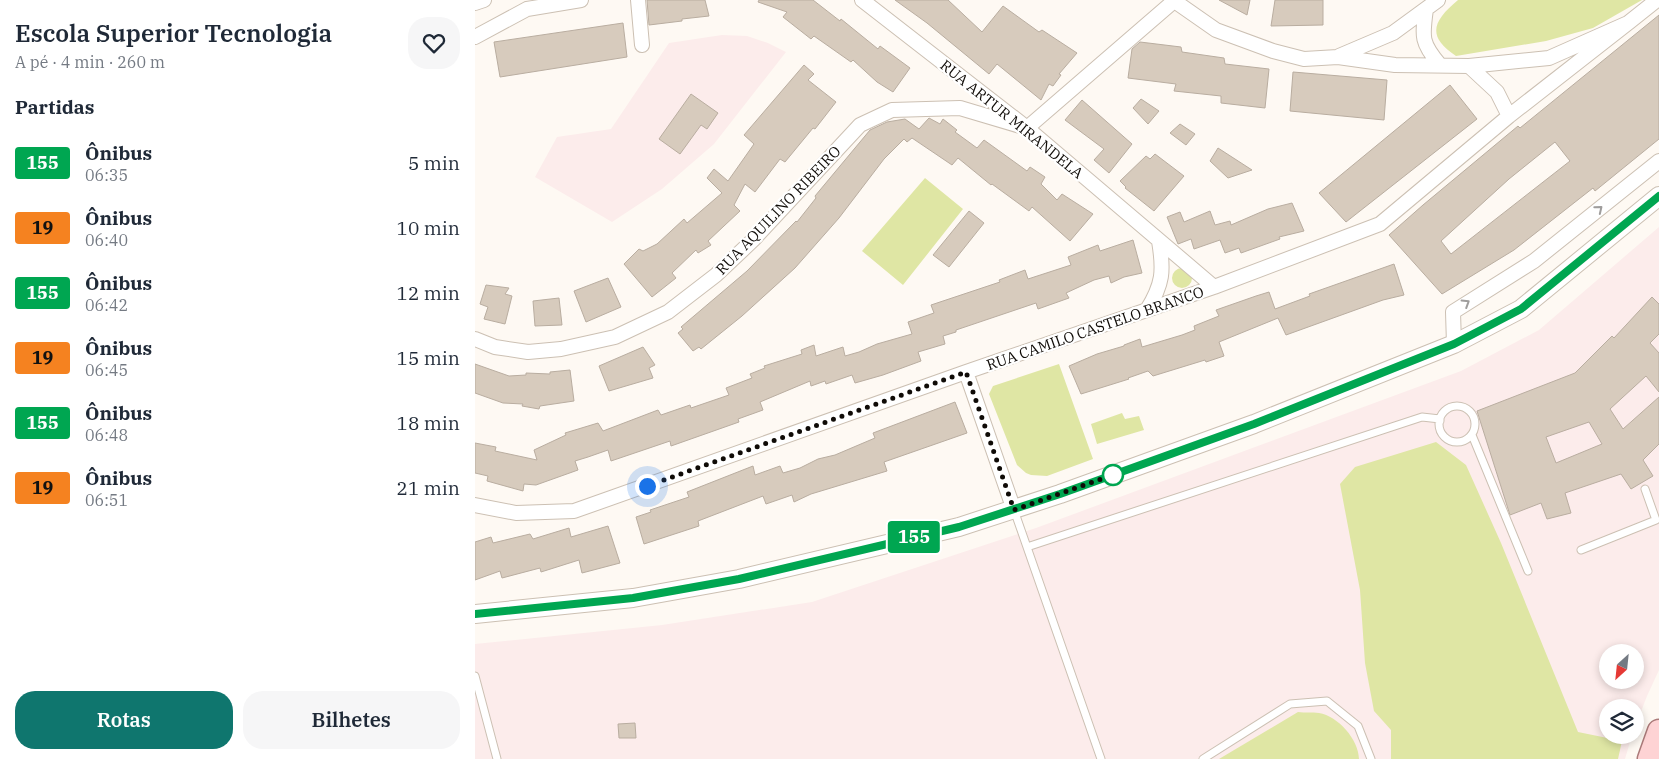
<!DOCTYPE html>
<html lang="pt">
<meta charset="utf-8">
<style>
:root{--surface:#fff;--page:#f6f6f7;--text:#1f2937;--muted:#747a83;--accent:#0f766e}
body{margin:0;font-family:"IBM Plex Serif",serif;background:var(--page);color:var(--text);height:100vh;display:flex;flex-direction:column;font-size:19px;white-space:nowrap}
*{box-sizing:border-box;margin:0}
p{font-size:16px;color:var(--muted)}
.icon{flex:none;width:28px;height:28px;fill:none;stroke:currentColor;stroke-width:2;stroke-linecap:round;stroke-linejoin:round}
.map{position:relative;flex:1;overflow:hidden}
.side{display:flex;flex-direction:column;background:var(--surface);width:475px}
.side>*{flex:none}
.badge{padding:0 10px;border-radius:4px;font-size:18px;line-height:32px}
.needle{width:32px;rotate:207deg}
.buttons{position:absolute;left:1124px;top:644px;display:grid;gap:10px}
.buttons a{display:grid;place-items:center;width:45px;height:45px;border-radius:50%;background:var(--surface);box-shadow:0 2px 8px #0003;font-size:25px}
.you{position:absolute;width:25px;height:25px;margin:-12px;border:4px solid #fff;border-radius:50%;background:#1a73e8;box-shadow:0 0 0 8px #1a73e833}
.map>.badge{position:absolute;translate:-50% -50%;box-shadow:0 0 0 2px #fff}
h2{padding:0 15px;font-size:19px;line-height:45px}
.round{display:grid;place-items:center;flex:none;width:52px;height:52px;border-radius:20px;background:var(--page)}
.summary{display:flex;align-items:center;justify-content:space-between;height:85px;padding:0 15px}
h1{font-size:24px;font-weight:600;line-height:38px}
.primary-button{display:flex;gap:10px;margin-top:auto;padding:10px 15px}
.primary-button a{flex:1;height:58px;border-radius:20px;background:var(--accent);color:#fff;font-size:20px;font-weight:600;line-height:58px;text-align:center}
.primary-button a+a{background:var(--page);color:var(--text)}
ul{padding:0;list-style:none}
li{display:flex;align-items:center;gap:15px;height:65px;padding:0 15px}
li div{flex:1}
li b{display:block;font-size:19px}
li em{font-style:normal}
li .badge{min-width:55px;font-weight:700;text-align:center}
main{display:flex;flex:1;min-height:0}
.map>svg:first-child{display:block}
.education{fill:#fceceb;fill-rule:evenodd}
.green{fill:#dfe6a4}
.building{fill:#d7cbbd;stroke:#b9ada0;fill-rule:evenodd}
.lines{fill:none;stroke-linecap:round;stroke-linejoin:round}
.service-casing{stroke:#ccc0b3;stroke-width:9}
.minor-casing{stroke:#ccc0b3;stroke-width:16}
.tertiary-casing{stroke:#ccc0b3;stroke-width:20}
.primary-casing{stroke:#aa7a79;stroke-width:25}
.service{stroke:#fff;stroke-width:7}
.minor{stroke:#fff;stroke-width:14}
.tertiary{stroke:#fff;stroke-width:18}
.primary{stroke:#fed3d4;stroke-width:22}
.oneway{stroke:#9f9d9c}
.line-casing{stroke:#fff;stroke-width:11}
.line{stroke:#00a651;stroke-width:8}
.walk{stroke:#0f0b07;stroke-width:5;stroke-dasharray:0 9}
.stop-dot{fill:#fff;stroke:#00a651;stroke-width:2.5}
.labels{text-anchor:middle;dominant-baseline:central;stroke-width:4.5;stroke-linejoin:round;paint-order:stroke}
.street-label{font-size:15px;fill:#0f0b07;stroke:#fff}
</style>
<main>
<section class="side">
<div class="summary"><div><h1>Escola Superior Tecnologia</h1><p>A pé · 4 min · 260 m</p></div><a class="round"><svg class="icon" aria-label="heart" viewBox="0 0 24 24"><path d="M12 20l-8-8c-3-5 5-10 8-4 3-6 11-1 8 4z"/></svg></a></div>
<h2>Partidas</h2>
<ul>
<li><span class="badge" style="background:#00a651;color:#fff">155</span><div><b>Ônibus</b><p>06:35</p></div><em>5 min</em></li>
<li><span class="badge" style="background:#f58220;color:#111">19</span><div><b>Ônibus</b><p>06:40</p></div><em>10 min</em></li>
<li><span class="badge" style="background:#00a651;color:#fff">155</span><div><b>Ônibus</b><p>06:42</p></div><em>12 min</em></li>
<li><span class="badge" style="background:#f58220;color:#111">19</span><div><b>Ônibus</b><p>06:45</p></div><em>15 min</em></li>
<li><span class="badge" style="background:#00a651;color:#fff">155</span><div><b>Ônibus</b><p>06:48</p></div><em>18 min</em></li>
<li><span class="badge" style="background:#f58220;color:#111">19</span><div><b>Ônibus</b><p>06:51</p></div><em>21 min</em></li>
</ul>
<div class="primary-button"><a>Rotas</a><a>Bilhetes</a></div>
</section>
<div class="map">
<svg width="1184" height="759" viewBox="0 0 1184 759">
<rect width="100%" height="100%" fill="#fef9f3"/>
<!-- education -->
<path class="education" d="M 247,35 L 272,36 L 293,43 L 311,52 L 239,144 L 187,189 L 137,222 L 60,177 L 82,137 L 136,129 L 194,43 Z
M 1184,227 L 1184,670 L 1172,696 L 1160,727 L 1160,708 L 1132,708 L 1132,735 L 1157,735 L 1150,759 L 0,759 L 0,644 L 187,625 L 337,602 L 561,528 L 986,371 L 1064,330 ZM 1132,652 L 1160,652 L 1160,680 L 1132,680 Z"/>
<!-- green -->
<path class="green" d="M 983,0 L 1167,0 L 1118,28 L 1071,41 L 981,56 C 951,36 958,21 983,0 Z
M 450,178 L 488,209 L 428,285 L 387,251 Z
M697 278a10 10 0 1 1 20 0a10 10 0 1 1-20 0Z
M 584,364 L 618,459 L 572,476 L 556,475 L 551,473 L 542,465 L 514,394 L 518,386 Z
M 647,413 L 650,419 L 664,416 L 669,430 L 622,444 L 616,424 Z
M 961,442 L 991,465 L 1026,543 L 1103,732 L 1147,741 L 1143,759 L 916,759 L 916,730 L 899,711 L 890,663 L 885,590 L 865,484 L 880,467 Z
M 823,712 C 830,713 837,712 844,713 C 863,716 884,740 884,759 L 744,759 Z"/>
<!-- building -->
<path class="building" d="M 172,0 L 230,0 L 234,16 L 207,19 L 207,21 L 174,25 Z
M 284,0 L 338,0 L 365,21 L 366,19 L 403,49 L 405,46 L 435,68 L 418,92 L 402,82 L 378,60 L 376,62 L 339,36 L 336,39 L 308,17 L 312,12 L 283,2 Z
M 420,0 L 473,0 L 507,32 L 528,6 L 564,32 L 567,30 L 602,53 L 584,74 L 586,75 L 578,86 L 574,84 L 566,100 L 522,64 L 514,74 L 452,23 Z
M 744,0 L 775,0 L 772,15 Z
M 800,0 L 848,0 L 848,25 L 796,26 Z
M 1184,15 L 1184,139 L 1120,191 L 1118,188 L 1039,250 L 967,294 L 914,235 L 948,205 L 1043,126 L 1045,128 ZM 1080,142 L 1095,161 L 976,254 L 966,241 L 1034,179 Z
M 148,23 L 152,57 L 25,77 L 19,42 Z
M 665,42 L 706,47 L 707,52 L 749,58 L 750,64 L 794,69 L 790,108 L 746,103 L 746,96 L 699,91 L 701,84 L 653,78 L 657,49 Z
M 329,65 L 339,74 L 333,80 L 361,102 L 340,129 L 338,128 L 310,162 L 305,159 L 280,192 L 270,184 L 259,205 L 265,211 L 233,241 L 236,245 L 223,253 L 221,250 L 197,273 L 201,278 L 177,297 L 149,264 L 164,249 L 168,251 L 182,244 L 209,219 L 212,223 L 247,193 L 232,178 L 239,169 L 253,181 L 279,144 L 269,135 Z
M 818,72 L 912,80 L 909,120 L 815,111 Z
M 975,85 L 1002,119 L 871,222 L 844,193 Z
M 216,94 L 243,113 L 232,129 L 226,125 L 205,154 L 184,139 Z
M 666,99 L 684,111 L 673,124 L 658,108 Z
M 607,100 L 657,144 L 634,173 L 619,160 L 629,149 L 590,120 Z
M 454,118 L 465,124 L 468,119 L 482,130 L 480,132 L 502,148 L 509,140 L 552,171 L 555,167 L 570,177 L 566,184 L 582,200 L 587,194 L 618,214 L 595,241 L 557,207 L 554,211 L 517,184 L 516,185 L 483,158 L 477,165 L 437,138 L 432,142 L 429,139 L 409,159 L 364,218 L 320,268 L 267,316 L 226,349 L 224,347 L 218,351 L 203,333 L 208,329 L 206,327 L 272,271 L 321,221 L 322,222 L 341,198 L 340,196 L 395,130 L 412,122 L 430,119 L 444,129 Z
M 705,124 L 720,134 L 711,145 L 695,133 Z
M 743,148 L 777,170 L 753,178 L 735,161 Z
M 680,154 L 709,176 L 679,211 L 650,188 L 651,187 L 645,181 L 671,156 L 675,159 Z
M 817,203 L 829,231 L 804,237 L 805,239 L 766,253 L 764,248 L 750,253 L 745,240 L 719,249 L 716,239 L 703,244 L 692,217 L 705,212 L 709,222 L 735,211 L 740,225 L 755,221 L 756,225 L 793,209 Z
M 494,211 L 509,223 L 474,267 L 458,255 Z
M 658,240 L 667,273 L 649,277 L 636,283 L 634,276 L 619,280 L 591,293 L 594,298 L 563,309 L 561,303 L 481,330 L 481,332 L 468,336 L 470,344 L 443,352 L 446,361 L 408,375 L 380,383 L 377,375 L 351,384 L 350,381 L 336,386 L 335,381 L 285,402 L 288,410 L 263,419 L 264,422 L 196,446 L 195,441 L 136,461 L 133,450 L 113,457 L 100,461 L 103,470 L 61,485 L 49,484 L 48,491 L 12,481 L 13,476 L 0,473 L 0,443 L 21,447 L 20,451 L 62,460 L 59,450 L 91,435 L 90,433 L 123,423 L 128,431 L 183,410 L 186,415 L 215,405 L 216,408 L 254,395 L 251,388 L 277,378 L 275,374 L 290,368 L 289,366 L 327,354 L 326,350 L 339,345 L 341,356 L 368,347 L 370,356 L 384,352 L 402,344 L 437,334 L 433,322 L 459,313 L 456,305 L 525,282 L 524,280 L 550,270 L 553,279 L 596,265 L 593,257 L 623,245 L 625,251 Z
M 919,264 L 929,295 L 908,300 L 811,335 L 803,318 L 744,342 L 749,356 L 731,362 L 730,360 L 678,376 L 673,371 L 653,378 L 654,379 L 606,394 L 594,366 L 622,354 L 649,346 L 649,345 L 665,339 L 667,347 L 707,335 L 720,330 L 719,326 L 744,316 L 741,310 L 781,296 L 794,292 L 800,309 L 835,296 L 834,294 Z
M 133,278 L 146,307 L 111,322 L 99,291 Z
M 11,285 L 34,288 L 30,294 L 37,296 L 30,324 L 9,319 L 13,307 L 5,304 Z
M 1177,297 L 1184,304 L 1184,334 L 1175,343 L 1184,353 L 1184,392 L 1171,376 L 1135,409 L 1148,429 L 1184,397 L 1184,444 L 1168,460 L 1178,476 L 1156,489 L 1146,474 L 1090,493 L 1096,513 L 1072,519 L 1066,503 L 1035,515 L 1002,411 L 1100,373 L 1137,336 L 1139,338 ZM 1114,422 L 1127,444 L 1081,463 L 1071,437 Z
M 84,298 L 87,325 L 60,326 L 58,301 Z
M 168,347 L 180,365 L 174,368 L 178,378 L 134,391 L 124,366 Z
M 0,364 L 34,376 L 51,375 L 51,373 L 75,374 L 75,372 L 95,370 L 99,401 L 65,406 L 64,409 L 47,406 L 48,404 L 28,403 L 0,393 Z
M 480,402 L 492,433 L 409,462 L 412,471 L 336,494 L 319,502 L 317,495 L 291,504 L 288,496 L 223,521 L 224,526 L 169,544 L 161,517 L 176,512 L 175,510 L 214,497 L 212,492 L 278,466 L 280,475 L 305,466 L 308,473 L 325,468 L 343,459 L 360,455 L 400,438 L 398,433 Z
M 133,526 L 145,563 L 107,573 L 104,560 L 66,572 L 65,568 L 27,578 L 25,571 L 0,580 L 0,542 L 16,537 L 18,543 L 55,534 L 58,539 L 94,528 L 96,537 Z
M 160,723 L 161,738 L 144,738 L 143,724 Z"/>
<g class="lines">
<!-- service casing -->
<g class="service-casing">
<path id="service" d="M964 424a18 18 0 1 1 36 0a18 18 0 1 1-36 0Z
M 997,435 L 1053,571
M 539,510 L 626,759
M 552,547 L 947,417 L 965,419 L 965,421
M 1106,550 L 1181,520 L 1170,489
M 0,676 L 22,759
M 728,759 L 815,704 L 852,701 L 883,726 L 896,759"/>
</g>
<!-- minor casing -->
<g class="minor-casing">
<path id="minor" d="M 163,0 L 167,45
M 387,0 L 552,128 L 739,287
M 698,0 L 741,30 L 798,51 L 829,59 L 863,57 L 920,65 L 994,66 L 1074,58 L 1153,23 L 1182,0
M 0,3 L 9,0
M 951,9 C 947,37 946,43 965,65
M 0,37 L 52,9 L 106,0
M 864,56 L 918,33 L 963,0
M 994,66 L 1022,92 L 1034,116
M 672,310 C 688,284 689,271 684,241
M 0,339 L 20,347 L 53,352 L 86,349 L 140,337 L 193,312 L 241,275 L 278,240 L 385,125 L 417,110 L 485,108 L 552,128 L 699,1
M 979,344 L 978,312 L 1059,261 L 1184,161
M 491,372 L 539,510
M 0,505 L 41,513 L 99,511 L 491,372 L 739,287 L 905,224 L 1034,116 L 1153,23"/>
</g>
<!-- tertiary casing -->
<g class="tertiary-casing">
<path id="tertiary" d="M 0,614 L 158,598 L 264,579 L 484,527 L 585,494 L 779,424 L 979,344 L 1046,309 L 1184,196"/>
</g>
<!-- primary casing -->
<g class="primary-casing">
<path id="primary" d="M 1174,759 L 1184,731"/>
</g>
<!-- service -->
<use href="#service" class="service"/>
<!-- minor -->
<use href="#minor" class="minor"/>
<!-- tertiary -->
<use href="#tertiary" class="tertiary"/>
<!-- primary -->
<use href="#primary" class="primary"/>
</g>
<!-- one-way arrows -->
<defs><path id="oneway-chevron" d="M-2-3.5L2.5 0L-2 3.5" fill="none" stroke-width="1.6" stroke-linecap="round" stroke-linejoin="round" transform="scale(1.25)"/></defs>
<g class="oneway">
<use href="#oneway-chevron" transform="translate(1124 209) rotate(-39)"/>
<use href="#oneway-chevron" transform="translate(991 303) rotate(-32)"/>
</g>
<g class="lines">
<!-- line casing -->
<g class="line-casing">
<path id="line" d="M 0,614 L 158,598 L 264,579 L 484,527 L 585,494 L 779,424 L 979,344 L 1046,309 L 1184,196"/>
</g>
<!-- line -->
<use href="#line" class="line"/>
<!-- walk -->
<path class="walk" d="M 172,486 L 491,372 L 539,510 L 638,475"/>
</g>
<!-- markers -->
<circle class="stop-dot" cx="638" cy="475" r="10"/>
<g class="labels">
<!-- street labels -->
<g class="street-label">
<text transform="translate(537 119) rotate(39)">RUA ARTUR MIRANDELA</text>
<text transform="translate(303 210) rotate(-46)">RUA AQUILINO RIBEIRO</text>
<text transform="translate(620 328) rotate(-19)">RUA CAMILO CASTELO BRANCO</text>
</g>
</g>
</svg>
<div class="buttons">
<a><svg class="needle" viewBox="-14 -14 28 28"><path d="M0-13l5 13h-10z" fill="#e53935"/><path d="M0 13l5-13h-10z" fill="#747a83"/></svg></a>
<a><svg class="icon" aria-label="layers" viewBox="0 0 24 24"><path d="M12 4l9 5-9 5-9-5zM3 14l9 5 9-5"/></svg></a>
</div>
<div class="you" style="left:172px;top:486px"></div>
<b class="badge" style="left:439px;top:537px;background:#00a651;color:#fff">155</b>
</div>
</main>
